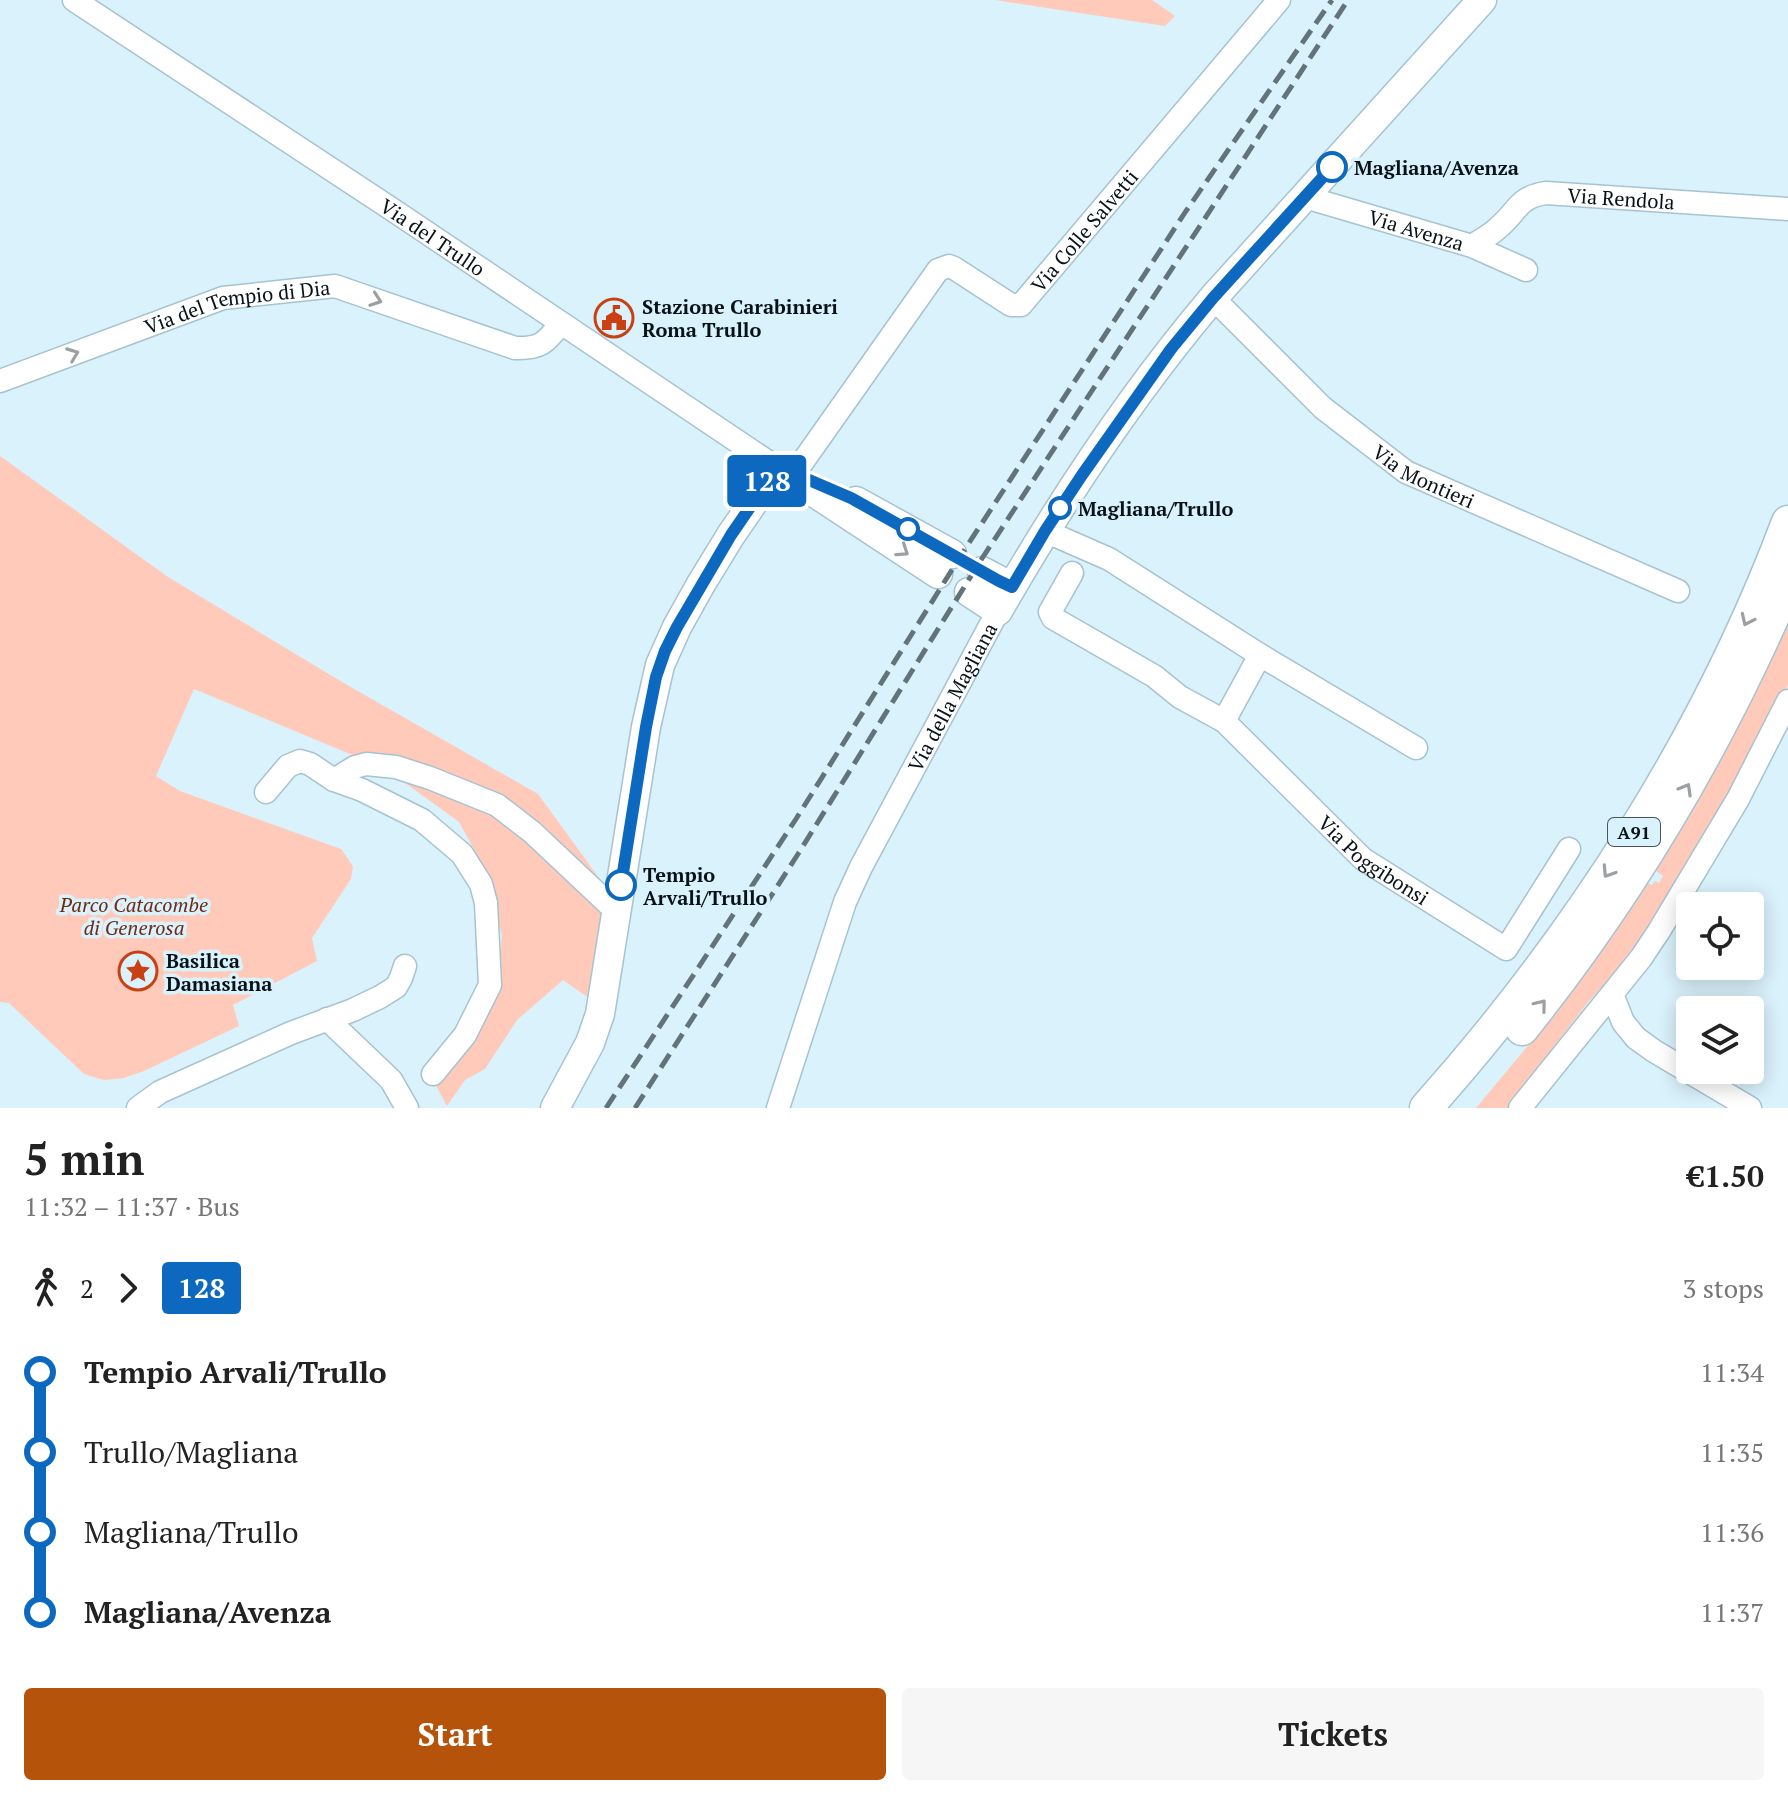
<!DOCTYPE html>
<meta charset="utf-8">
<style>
:root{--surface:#fff;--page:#f6f6f6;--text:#222;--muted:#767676;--accent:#b45309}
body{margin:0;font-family:"PT Serif",serif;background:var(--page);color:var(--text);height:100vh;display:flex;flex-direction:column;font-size:30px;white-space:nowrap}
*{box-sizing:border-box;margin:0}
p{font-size:26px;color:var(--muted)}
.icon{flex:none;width:44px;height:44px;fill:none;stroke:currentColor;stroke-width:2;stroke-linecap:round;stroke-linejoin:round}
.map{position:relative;height:1108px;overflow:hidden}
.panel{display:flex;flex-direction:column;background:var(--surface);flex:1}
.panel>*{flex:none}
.badge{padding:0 16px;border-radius:6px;font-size:28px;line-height:52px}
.controls{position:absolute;left:1676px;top:892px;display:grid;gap:16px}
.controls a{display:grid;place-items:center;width:88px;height:88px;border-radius:8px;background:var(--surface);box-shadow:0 4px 20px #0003;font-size:40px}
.map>.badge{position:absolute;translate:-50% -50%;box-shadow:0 0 0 4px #fff}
.legs{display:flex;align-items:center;gap:12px;height:88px;padding:0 24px;font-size:26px}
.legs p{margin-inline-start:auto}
.overview{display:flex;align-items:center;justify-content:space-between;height:136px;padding:0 24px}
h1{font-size:44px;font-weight:700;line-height:60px}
.primary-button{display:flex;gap:16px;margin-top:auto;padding:16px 24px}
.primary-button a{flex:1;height:92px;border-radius:8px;background:var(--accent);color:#fff;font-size:32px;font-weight:700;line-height:92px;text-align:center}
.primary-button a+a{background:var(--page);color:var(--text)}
ul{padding:0 24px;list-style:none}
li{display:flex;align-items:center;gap:28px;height:80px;font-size:30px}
li i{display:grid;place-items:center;width:12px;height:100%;margin:0 10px;background:currentColor}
li i::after{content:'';width:20px;height:20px;margin:-10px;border:6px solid;border-radius:50%;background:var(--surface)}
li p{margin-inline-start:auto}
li:first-child i{background:linear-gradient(#0000 50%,currentColor 0)}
li:last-child i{background:linear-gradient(currentColor 50%,#0000 0)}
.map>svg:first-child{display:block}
.green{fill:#ffcaba}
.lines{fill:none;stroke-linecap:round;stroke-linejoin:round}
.minor-casing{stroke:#a6c3cf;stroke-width:25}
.major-casing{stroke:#a6c3cf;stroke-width:31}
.highway-casing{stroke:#a6c3cf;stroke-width:35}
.minor{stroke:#fff;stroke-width:22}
.major{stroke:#fff;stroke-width:28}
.highway{stroke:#fff;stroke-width:32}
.rail{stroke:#63737a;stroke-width:5;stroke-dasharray:16 8;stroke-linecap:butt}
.oneway{stroke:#9ca0a2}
.line-1-casing{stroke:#fff;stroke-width:18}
.line-1{stroke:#0c69bf;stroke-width:12}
.stop-1-dot{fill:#fff;stroke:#0c69bf;stroke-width:4}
.labels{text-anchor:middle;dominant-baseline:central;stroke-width:7;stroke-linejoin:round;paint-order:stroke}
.shield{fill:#daf2fc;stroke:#47555c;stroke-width:2}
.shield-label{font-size:18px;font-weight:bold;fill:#081217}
.stop-label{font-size:20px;font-weight:bold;fill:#081217;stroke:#daf2fc;text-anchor:start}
.street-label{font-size:20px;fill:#081217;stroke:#daf2fc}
.poi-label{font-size:20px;font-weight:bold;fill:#081217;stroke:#daf2fc;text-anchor:start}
.park-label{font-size:20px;font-style:italic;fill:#6f2a15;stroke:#daf2fc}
</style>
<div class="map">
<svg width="1788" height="1108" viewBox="0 0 1788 1108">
<rect width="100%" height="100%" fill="#daf2fc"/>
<!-- green -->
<path class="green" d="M 995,0 L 1152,0 L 1175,16 L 1165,26 Z
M 0,456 L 168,577 L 342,682 L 538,794 L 610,893 L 596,1003 L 563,980 L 517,1020 L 485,1069 L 465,1080 L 447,1106 L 434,1082 L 497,990 L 502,936 L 488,875 L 459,822 L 386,769 L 194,689 L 156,776 L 180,791 L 341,849 L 353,866 L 351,879 L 312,938 L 317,961 L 233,1005 L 239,1026 L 144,1071 L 124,1078 L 104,1080 L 84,1074 L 9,1003 L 0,1002 Z
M 1788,621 L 1788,685 L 1736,783 L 1666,904 L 1612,976 L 1589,1001 L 1558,1041 L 1508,1108 L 1476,1108 L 1536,1036 L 1647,883 L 1652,885 L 1655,881 L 1659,883 L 1663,876 L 1655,870 L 1701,793 L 1743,715 Z"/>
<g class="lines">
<!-- minor casing -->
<g class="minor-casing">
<g id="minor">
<path id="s1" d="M 74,0 L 390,208 L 777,468"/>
<path id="s2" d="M 1305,197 L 1472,246 L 1526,270"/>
<path id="s3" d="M 1472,246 C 1481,240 1491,235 1499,227 C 1518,211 1518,197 1546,193 L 1788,209"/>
<path id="s4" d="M 1213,298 L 1323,408 L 1406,472 L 1678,591"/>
<path id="s5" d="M 0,381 L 223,298 L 335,286 L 515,348 C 540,349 546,343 561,323"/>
<path id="s6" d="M 792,477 L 938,270 L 949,266 L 954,268 L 1011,305 L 1021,305 L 1279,0"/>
<path d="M 1045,531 L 1109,559 L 1260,655 L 1416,748"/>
<path d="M 1072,573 L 1050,612 L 1053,618 L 1154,676 L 1180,697 L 1224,721"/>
<path id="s7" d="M 1260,655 L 1224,721 L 1363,859 L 1506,949 L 1569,849"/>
<path d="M 266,792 L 288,766 L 300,761 L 310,764 L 334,780"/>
<path d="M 1612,994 L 1623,1022 L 1636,1038 L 1654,1051 L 1750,1108"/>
<path d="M 327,1019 L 391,1080 L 407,1108"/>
<path d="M 433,1074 L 465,1035 L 490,985 L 486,903 L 481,884 L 462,854 L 422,820 L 362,790 L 334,780 L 355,767 L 366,764 L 396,767 L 430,778 L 497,805 L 532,832 L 617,912"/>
<path d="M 138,1108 L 160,1092 L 291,1033 L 353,1010 L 380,997 L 396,987 L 401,978 L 405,966"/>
<path id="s8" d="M 778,1108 L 845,902 L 861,867 L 998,611"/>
<path d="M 1520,1108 L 1641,958 L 1659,931 L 1738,799 L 1788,701"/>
</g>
</g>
<!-- major casing -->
<g class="major-casing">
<path id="major" d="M 856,501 L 952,554
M 982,571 L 1012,587
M 969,592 L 998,611 C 1061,501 1131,395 1213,298 L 1482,0
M 555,1108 L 590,1043 L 600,1014 L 646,727 L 660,665 L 677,627 L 701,584 L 731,535 L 777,468 L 938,574"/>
</g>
<!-- highway casing -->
<g class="highway-casing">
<path id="highway" d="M 1522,1029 C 1631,893 1720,742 1788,582
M 1426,1108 C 1579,936 1707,738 1788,522"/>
</g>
<!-- minor -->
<use href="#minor" class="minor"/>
<!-- major -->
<use href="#major" class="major"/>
<!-- highway -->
<use href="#highway" class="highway"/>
<!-- rail -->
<path class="rail" d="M 606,1108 L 796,819 L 965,549 L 1186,211 L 1332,0
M 635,1108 L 798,854 L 981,560 L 1348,0"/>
</g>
<!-- one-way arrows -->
<defs><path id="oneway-chevron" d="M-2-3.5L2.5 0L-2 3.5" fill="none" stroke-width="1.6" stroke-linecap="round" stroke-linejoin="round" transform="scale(2)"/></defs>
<g class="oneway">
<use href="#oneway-chevron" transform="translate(376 300) rotate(19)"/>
<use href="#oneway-chevron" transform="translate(73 354) rotate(-21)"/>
<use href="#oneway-chevron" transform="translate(903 551) rotate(34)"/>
<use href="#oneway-chevron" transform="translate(1747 620) rotate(115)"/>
<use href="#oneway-chevron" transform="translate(1686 789) rotate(-60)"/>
<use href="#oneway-chevron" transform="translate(1608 872) rotate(123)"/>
<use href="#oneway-chevron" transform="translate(1541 1005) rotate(-51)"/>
</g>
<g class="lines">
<!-- line-1 casing -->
<g class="line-1-casing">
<path id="line-1" d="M 621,885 L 646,727 L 656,677 L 665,651 L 677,627 L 731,535 L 777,468 L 792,477 L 809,480 L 851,498 L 999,581 L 1012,587 L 1045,531 L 1082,475 L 1171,349 L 1213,298 L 1332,167"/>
</g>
<!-- line-1 -->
<use href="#line-1" class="line-1"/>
</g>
<!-- icons -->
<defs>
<g id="civic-ring" transform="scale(2)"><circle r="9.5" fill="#daf2fc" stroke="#c94113" stroke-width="1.5"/><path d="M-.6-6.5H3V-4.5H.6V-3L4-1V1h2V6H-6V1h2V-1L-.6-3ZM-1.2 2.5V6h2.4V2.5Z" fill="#c94113"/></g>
<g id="sight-ring" transform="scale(2)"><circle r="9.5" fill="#daf2fc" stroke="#c94113" stroke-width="1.5"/><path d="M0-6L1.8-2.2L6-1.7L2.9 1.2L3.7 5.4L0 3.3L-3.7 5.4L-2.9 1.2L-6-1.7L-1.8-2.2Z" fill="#c94113"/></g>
</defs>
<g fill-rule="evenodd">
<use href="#civic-ring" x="614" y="318"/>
<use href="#sight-ring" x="138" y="971"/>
</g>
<!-- markers -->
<g class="stop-1-dot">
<circle cx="1332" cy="167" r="14"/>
<circle cx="1060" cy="508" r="10"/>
<circle cx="908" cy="529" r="10"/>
<circle cx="621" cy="885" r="14"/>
</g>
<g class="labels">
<!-- shield labels -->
<rect class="shield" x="1608" y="818" width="52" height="28" rx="6"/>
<g class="shield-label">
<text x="1634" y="832">A91</text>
</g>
<!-- stop labels -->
<g class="stop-label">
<text x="1354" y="167">Magliana/Avenza</text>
<text x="1078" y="508">Magliana/Trullo</text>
<text x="643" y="874">Tempio<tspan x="643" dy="23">Arvali/Trullo</tspan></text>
</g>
<!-- street labels -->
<g class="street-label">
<text stroke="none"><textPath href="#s3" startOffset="168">Via Rendola</textPath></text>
<text stroke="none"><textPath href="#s2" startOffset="116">Via Avenza</textPath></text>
<text stroke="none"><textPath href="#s6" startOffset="446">Via Colle Salvetti</textPath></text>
<text stroke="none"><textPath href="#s1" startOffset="430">Via del Trullo</textPath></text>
<text stroke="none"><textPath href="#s5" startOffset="250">Via del Tempio di Dia</textPath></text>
<text stroke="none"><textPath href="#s4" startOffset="278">Via Montieri</textPath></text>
<text stroke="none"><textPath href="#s8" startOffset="448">Via della Magliana</textPath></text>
<text stroke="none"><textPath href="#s7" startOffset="280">Via Poggibonsi</textPath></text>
</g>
<!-- poi labels -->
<g class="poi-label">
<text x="642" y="306">Stazione Carabinieri<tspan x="642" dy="23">Roma Trullo</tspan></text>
<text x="166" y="960">Basilica<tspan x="166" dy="23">Damasiana</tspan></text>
</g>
<!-- park labels -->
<g class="park-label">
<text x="134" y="904">Parco Catacombe<tspan x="134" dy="23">di Generosa</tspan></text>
</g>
</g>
</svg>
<div class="controls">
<a><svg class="icon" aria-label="locate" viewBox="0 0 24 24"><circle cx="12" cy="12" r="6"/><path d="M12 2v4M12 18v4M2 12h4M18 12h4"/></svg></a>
<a><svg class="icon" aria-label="layers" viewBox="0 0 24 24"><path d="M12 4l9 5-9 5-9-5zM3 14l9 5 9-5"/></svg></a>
</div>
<b class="badge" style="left:767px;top:481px;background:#0c69bf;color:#fff">128</b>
</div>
<section class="panel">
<div class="overview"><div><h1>5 min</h1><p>11:32 – 11:37 · Bus</p></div><b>€1.50</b></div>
<div class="legs"><svg class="icon" aria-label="walk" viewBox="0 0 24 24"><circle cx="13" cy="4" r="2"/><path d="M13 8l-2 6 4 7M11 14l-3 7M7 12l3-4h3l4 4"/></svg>2<svg class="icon" aria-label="forward" viewBox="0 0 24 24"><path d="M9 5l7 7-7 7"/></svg><b class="badge" style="background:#0c69bf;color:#fff">128</b><p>3 stops</p></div>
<ul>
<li><i style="color:#0c69bf"></i><b>Tempio Arvali/Trullo</b><p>11:34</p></li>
<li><i style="color:#0c69bf"></i><span>Trullo/Magliana</span><p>11:35</p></li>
<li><i style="color:#0c69bf"></i><span>Magliana/Trullo</span><p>11:36</p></li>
<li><i style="color:#0c69bf"></i><b>Magliana/Avenza</b><p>11:37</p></li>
</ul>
<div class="primary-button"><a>Start</a><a>Tickets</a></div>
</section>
